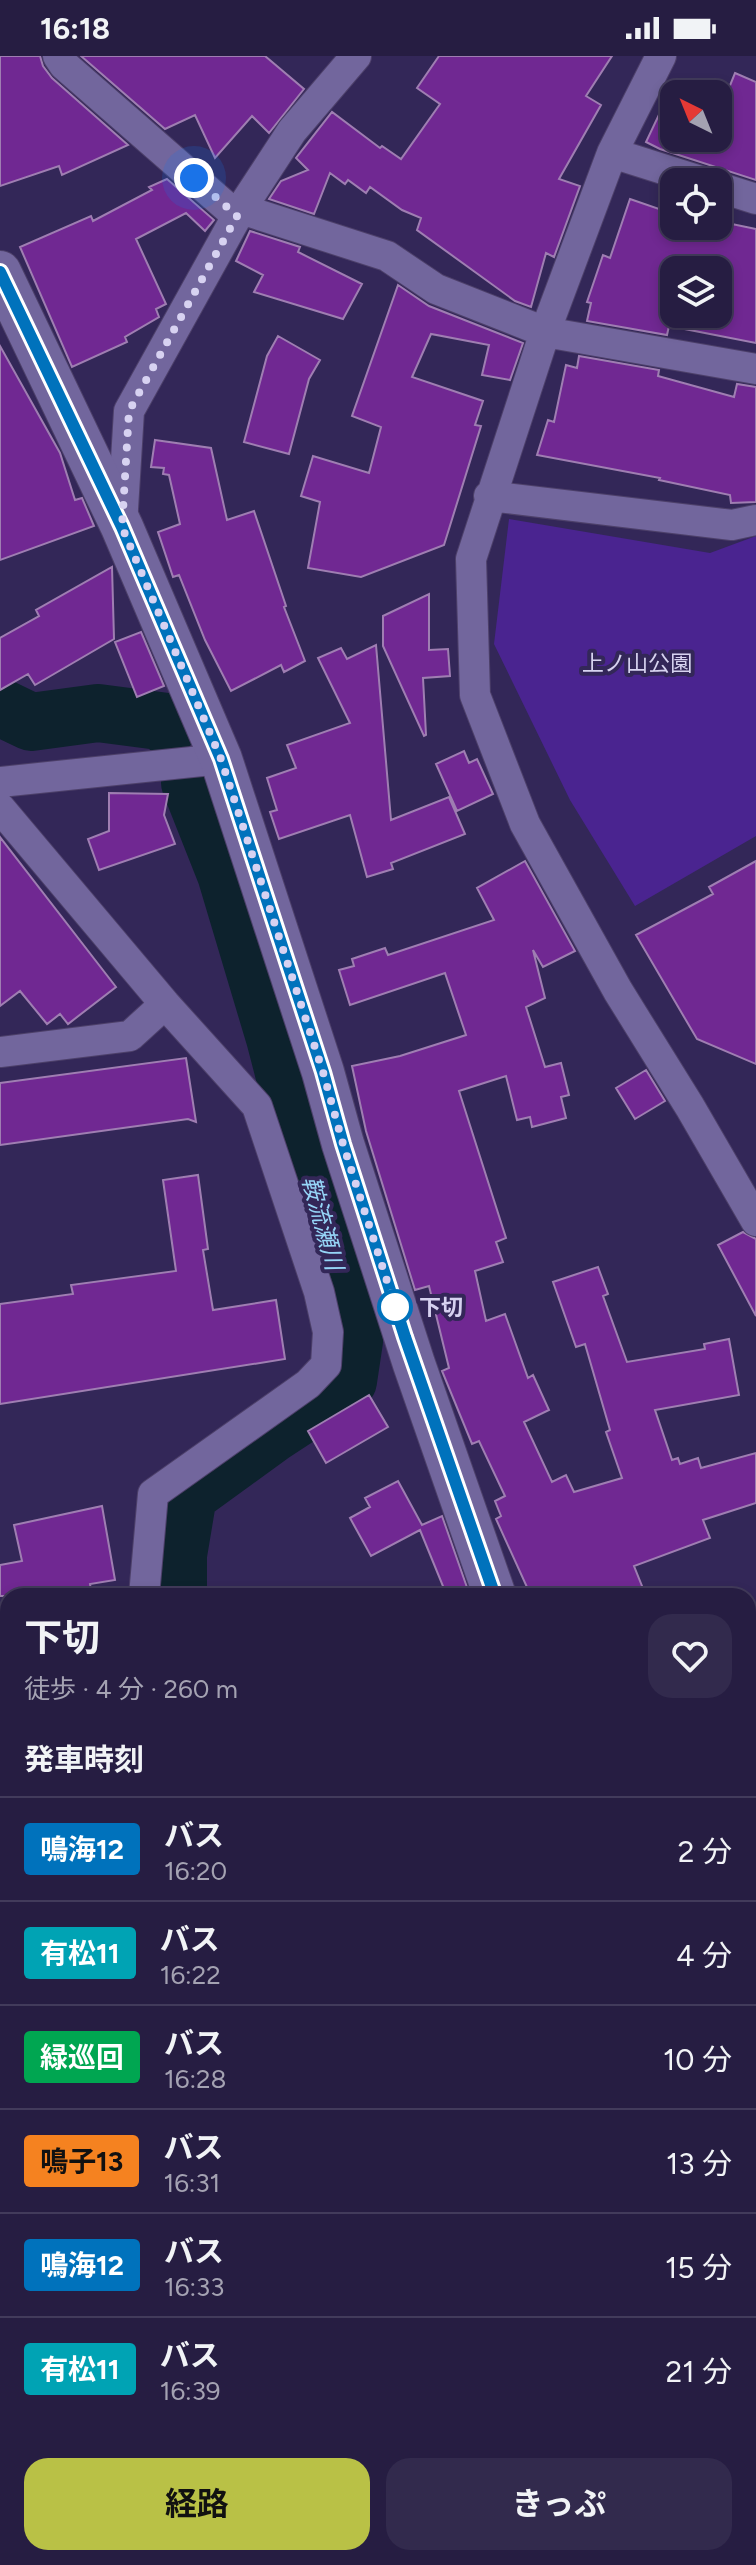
<!DOCTYPE html>
<html lang="ja">
<meta charset="utf-8">
<style>
:root{--surface:#261d42;--page:#322a4d;--text:#f1f3f6;--muted:#a4a2b2;--line:#423b5b;--accent:#b9c146}
body{margin:0;font-family:Figtree,"Noto Sans JP",sans-serif;background:var(--page);color:var(--text);height:100vh;display:flex;flex-direction:column;font-size:30px;white-space:nowrap}
*{box-sizing:border-box;margin:0}
p{font-size:26px;color:var(--muted)}
.icon{flex:none;width:44px;height:44px;fill:none;stroke:currentColor;stroke-width:2;stroke-linecap:round;stroke-linejoin:round}
.map{position:relative;flex:1;overflow:hidden}
.details{position:absolute;left:0px;top:1532px;width:756px;height:978px;display:flex;flex-direction:column;background:var(--surface);border-radius:24px 24px 0 0;box-shadow:0 4px 12px #0003,0 0 0 2px var(--line)}
.details>*{flex:none}
.badge{padding:0 16px;border-radius:6px;font-size:28px;line-height:52px}
.needle{width:52px;rotate:317deg}
.tools{position:absolute;left:660px;top:24px;display:grid;gap:16px}
.tools a{display:grid;place-items:center;width:72px;height:72px;border-radius:16px;background:var(--surface);box-shadow:0 4px 12px #0003,0 0 0 2px var(--line);font-size:40px}
.you{position:absolute;width:40px;height:40px;margin:-20px;border:6px solid #fff;border-radius:50%;background:#1a73e8;box-shadow:0 0 0 12px #1a73e833}
.map>.badge{position:absolute;translate:-50% -50%;box-shadow:0 0 0 4px #fff}
h2{padding:0 24px;font-size:30px;line-height:72px}
.round{display:grid;place-items:center;flex:none;width:84px;height:84px;border-radius:24px;background:var(--page)}
.overview{display:flex;align-items:center;justify-content:space-between;height:136px;padding:0 24px}
h1{font-size:38px;font-weight:700;line-height:60px}
.cta{display:flex;gap:16px;margin-top:auto;padding:16px 24px}
.cta a{flex:1;height:92px;border-radius:24px;background:var(--accent);color:#111;font-size:32px;font-weight:700;line-height:92px;text-align:center}
.cta a+a{background:var(--page);color:var(--text)}
ul{padding:0;list-style:none}
li{display:flex;align-items:center;gap:24px;height:104px;padding:0 24px;border-top:2px solid var(--line)}
li div{flex:1}
li b{display:block;font-size:30px}
li em{font-style:normal}
li .badge{min-width:88px;font-weight:700;text-align:center}
.status{display:flex;justify-content:space-between;align-items:center;height:56px;padding:0 40px;background:var(--surface);direction:ltr}
.status svg{height:22px;fill:currentColor}
.map>svg:first-child{display:block}
.built{fill:#3e2f67}
.green{fill:#4a2490}
.lines{fill:none;stroke-linecap:round;stroke-linejoin:round}
.river{stroke:#0d222d;stroke-width:58}
.building{fill:#702892;stroke:#9f7eb2;stroke-width:2;fill-rule:evenodd}
.lane-casing{stroke:#4d406a;stroke-width:18}
.street-casing{stroke:#4d406a;stroke-width:32}
.secondary-casing{stroke:#4d406a;stroke-width:44}
.lane{stroke:#72669d;stroke-width:16}
.street{stroke:#72669d;stroke-width:30}
.secondary{stroke:#72669d;stroke-width:42}
.line-casing{stroke:#fff;stroke-width:18}
.line{stroke:#0072bc;stroke-width:12}
.walk{stroke:#d7d2f1;stroke-width:8;stroke-dasharray:0 14.4}
.stop-dot{fill:#fff;stroke:#0072bc;stroke-width:4}
.labels{text-anchor:middle;dominant-baseline:central;stroke-width:8;stroke-linejoin:round;paint-order:stroke}
.park-label{font-size:22px;fill:#d7d3f0;stroke:#332758}
.stop-label{font-size:22px;font-weight:bold;fill:#d7d2f1;stroke:#332758;text-anchor:start}
.water-label{font-size:24px;font-style:italic;fill:#96d5f7;stroke:#332758}
</style>
<div class="status"><b>16:18</b><svg viewBox="0 0 49 12"><path d="M0 12V9h3v3zM5 12V6h3v6zM10 12V3h3v9zM15 12V0h3v12zM26 1h20v11H26zM47 4h2v5h-2z"/></svg></div>
<div class="map">
<svg width="756" height="2509" viewBox="0 0 756 2509">
<rect width="100%" height="100%" fill="#332758"/>
<!-- built -->
<path class="built" d="M 8,2094 L 8,2502 L 481,2502 L 481,2509 L 0,2509 L 0,2096 Z
M 748,2198 L 756,2200 L 756,2509 L 567,2509 L 567,2502 L 748,2502 Z"/>
<!-- green -->
<path class="green" d="M 509,463 L 710,497 L 756,480 L 756,780 L 635,850 L 570,744 L 494,588 Z"/>
<g class="lines">
<!-- river -->
<path class="river" d="M 0,651 L 31,666 L 98,657 L 167,666 L 168,671
M 178,1540 L 178,1499 L 188,1439 L 272,1378 L 327,1342 L 348,1325 L 354,1285 L 275,982 L 226,818 L 190,727
M 533,2502 L 534,2509"/>
</g>
<!-- building -->
<path class="building" d="M 0,0 L 40,0 L 43,10 L 52,22 L 128,89 L 62,119 L 59,110 L 0,130 Z
M 81,0 L 265,0 L 304,33 L 269,77 L 252,60 L 215,102 L 195,59 L 165,73 Z
M 439,0 L 612,0 L 586,40 L 601,49 L 559,123 L 580,130 L 554,201 L 546,197 L 531,251 L 515,245 L 417,174 L 421,162 L 402,154 L 370,131 L 366,137 L 348,124 L 345,128 L 330,117 L 314,158 L 269,143 L 281,125 L 308,114 L 296,102 L 332,56 L 380,92 L 382,90 L 401,103 L 440,48 L 417,32 Z
M 735,17 L 756,26 L 756,124 L 660,93 L 646,86 L 665,46 L 674,49 L 674,82 L 718,82 L 718,59 Z
M 167,123 L 214,164 L 205,175 L 186,157 L 136,183 L 166,248 L 156,253 L 159,261 L 125,281 L 127,286 L 72,311 L 20,191 L 91,160 L 93,165 L 152,134 L 149,131 Z
M 630,143 L 668,156 L 663,170 L 727,170 L 727,167 L 756,173 L 756,287 L 669,270 L 667,279 L 587,265 L 591,247 L 587,246 L 603,199 L 610,202 ZM 674,214 L 718,214 L 718,258 L 674,258 Z
M 250,175 L 300,191 L 298,196 L 362,228 L 343,263 L 254,236 L 263,219 L 236,205 Z
M 398,229 L 429,250 L 523,287 L 510,324 L 482,319 L 489,289 L 431,278 L 412,321 L 483,345 L 475,369 L 481,370 L 444,489 L 361,521 L 308,512 L 320,446 L 301,440 L 313,400 L 369,417 L 381,371 L 352,360 Z
M 278,280 L 320,304 L 309,323 L 289,398 L 244,386 L 267,300 Z
M 0,290 L 60,397 L 75,444 L 82,442 L 94,470 L 0,504 Z
M 579,300 L 659,314 L 658,320 L 734,341 L 737,328 L 756,331 L 756,446 L 731,447 L 730,439 L 659,424 L 660,422 L 537,399 L 548,364 L 554,366 L 566,309 L 577,312 Z
M 155,384 L 211,392 L 227,464 L 254,455 L 286,550 L 284,551 L 305,605 L 284,616 L 281,609 L 231,635 L 205,584 L 179,519 L 173,521 L 158,476 L 180,468 L 169,419 L 163,418 L 164,412 L 151,411 Z
M 112,511 L 114,583 L 35,629 L 28,618 L 0,634 L 0,582 L 39,560 L 36,554 Z
M 429,538 L 429,594 L 448,593 L 450,620 L 423,622 L 426,679 L 424,680 L 383,590 L 383,560 Z
M 141,576 L 164,630 L 137,641 L 115,586 Z
M 376,589 L 391,764 L 449,741 L 465,778 L 391,807 L 393,813 L 367,821 L 350,759 L 279,783 L 270,756 L 277,754 L 267,722 L 296,712 L 287,689 L 350,667 L 318,602 L 341,592 L 347,603 Z
M 464,695 L 469,707 L 477,703 L 493,738 L 457,755 L 436,708 Z
M 109,737 L 168,738 L 164,759 L 175,788 L 99,814 L 88,783 L 109,775 Z
M 0,781 L 116,931 L 68,968 L 60,958 L 47,968 L 20,935 L 0,950 Z
M 525,805 L 575,895 L 543,911 L 533,894 L 545,942 L 526,951 L 545,1011 L 561,1007 L 569,1039 L 561,1041 L 566,1062 L 532,1071 L 530,1061 L 517,1064 L 506,1020 L 459,1035 L 506,1182 L 496,1186 L 503,1206 L 475,1215 L 486,1265 L 505,1258 L 528,1322 L 533,1319 L 549,1354 L 524,1366 L 552,1426 L 566,1419 L 574,1436 L 622,1422 L 606,1376 L 610,1374 L 585,1288 L 576,1291 L 553,1226 L 598,1211 L 608,1238 L 603,1240 L 627,1306 L 705,1293 L 704,1288 L 729,1283 L 739,1339 L 655,1354 L 672,1404 L 678,1402 L 680,1408 L 698,1402 L 701,1412 L 756,1397 L 756,1447 L 703,1464 L 710,1482 L 634,1510 L 646,1540 L 531,1540 L 496,1463 L 501,1460 L 495,1445 L 505,1440 L 479,1385 L 472,1388 L 442,1315 L 449,1312 L 429,1230 L 415,1234 L 366,1075 L 352,1010 L 400,1000 L 466,979 L 445,917 L 350,949 L 339,914 L 354,910 L 352,903 L 385,892 L 388,899 L 494,864 L 477,832 Z
M 756,805 L 756,1008 L 697,983 L 636,879 L 713,838 L 709,831 Z
M 186,1002 L 196,1066 L 188,1063 L 0,1089 L 0,1027 Z
M 646,1014 L 665,1045 L 635,1063 L 616,1032 Z
M 198,1119 L 208,1193 L 203,1194 L 213,1254 L 276,1244 L 285,1303 L 0,1348 L 0,1248 L 73,1238 L 71,1229 L 176,1215 L 163,1124 Z
M 743,1176 L 756,1183 L 756,1260 L 718,1189 Z
M 369,1339 L 388,1371 L 326,1407 L 308,1375 Z
M 398,1425 L 422,1469 L 442,1460 L 470,1540 L 447,1540 L 420,1474 L 371,1500 L 350,1462 L 370,1451 L 365,1442 Z
M 102,1450 L 115,1524 L 90,1528 L 92,1540 L 0,1540 L 0,1509 L 22,1505 L 14,1469 Z"/>
<g class="lines">
<!-- lane casing -->
<g class="lane-casing">
<path id="lane" d="M 0,2482 L 8,2480
M 36,2502 L 38,2509
M 120,2502 L 121,2509
M 199,2502 L 200,2509
M 276,2502 L 278,2509
M 351,2502 L 353,2509
M 436,2502 L 436,2509"/>
</g>
<!-- street casing -->
<g class="street-casing">
<path id="street" d="M 58,0 L 64,9 L 237,160
M 661,0 L 612,97 L 545,276 L 471,503 L 475,639 L 525,768 L 618,935 L 690,1051 L 756,1165
M 612,97 L 704,126
M 718,131 L 756,143
M 241,153 L 387,200 L 436,233 L 545,276 L 756,313
M 489,440 L 732,469 L 756,464
M 122,469 L 129,355 L 241,153 L 292,75 L 356,0
M 0,726 L 221,703
M 0,752 L 165,948 L 257,1050 L 319,1236 L 328,1276 L 326,1309 L 308,1328 L 153,1438 L 144,1540
M 0,996 L 130,980 L 165,948
M 748,1580 L 756,1574
M 0,1962 L 8,1960
M 0,2076 L 8,2075
M 498,2509 L 498,2502"/>
</g>
<!-- secondary casing -->
<g class="secondary-casing">
<path id="secondary" d="M 0,216 L 122,471 L 221,703 L 323,1016 L 343,1088 L 414,1308 L 495,1540
M 748,1935 L 756,1945"/>
</g>
<!-- lane -->
<use href="#lane" class="lane"/>
<!-- street -->
<use href="#street" class="street"/>
<!-- secondary -->
<use href="#secondary" class="secondary"/>
</g>
<g class="lines">
<!-- line casing -->
<g class="line-casing">
<path id="line" d="M 0,216 L 122,471 L 221,703 L 323,1016 L 343,1088 L 405,1281 L 495,1540"/>
</g>
<!-- line -->
<use href="#line" class="line"/>
<!-- walk -->
<path class="walk" d="M 194,122 L 237,160 L 129,355 L 122,471 L 221,703 L 323,1016 L 343,1088 L 396,1253 L 395,1251"/>
</g>
<!-- markers -->
<circle class="stop-dot" cx="395" cy="1251" r="16"/>
<g class="labels">
<!-- park labels -->
<g class="park-label">
<text x="637" y="607">上ノ山公園</text>
</g>
<!-- stop labels -->
<g class="stop-label">
<text x="419" y="1251">下切</text>
</g>
<!-- water labels -->
<g class="water-label">
<text transform="translate(323 1167) rotate(75)">鞍流瀬川</text>
</g>
</g>
</svg>
<div class="tools">
<a><svg class="needle" viewBox="-14 -14 28 28"><path d="M0-13l5 13h-10z" fill="#e53935"/><path d="M0 13l5-13h-10z" fill="#a4a2b2"/></svg></a>
<a><svg class="icon" aria-label="locate" viewBox="0 0 24 24"><circle cx="12" cy="12" r="6"/><path d="M12 2v4M12 18v4M2 12h4M18 12h4"/></svg></a>
<a><svg class="icon" aria-label="layers" viewBox="0 0 24 24"><path d="M12 4l9 5-9 5-9-5zM3 14l9 5 9-5"/></svg></a>
</div>
<div class="you" style="left:194px;top:122px"></div>
<section class="details">
<div class="overview"><div><h1>下切</h1><p>徒歩 · 4 分 · 260 m</p></div><a class="round"><svg class="icon" aria-label="heart" viewBox="0 0 24 24"><path d="M12 20l-8-8c-3-5 5-10 8-4 3-6 11-1 8 4z"/></svg></a></div>
<h2>発車時刻</h2>
<ul>
<li><span class="badge" style="background:#0072bc;color:#fff">鳴海12</span><div><b>バス</b><p>16:20</p></div><em>2 分</em></li>
<li><span class="badge" style="background:#00a3b4;color:#fff">有松11</span><div><b>バス</b><p>16:22</p></div><em>4 分</em></li>
<li><span class="badge" style="background:#00a651;color:#fff">緑巡回</span><div><b>バス</b><p>16:28</p></div><em>10 分</em></li>
<li><span class="badge" style="background:#f58220;color:#111">鳴子13</span><div><b>バス</b><p>16:31</p></div><em>13 分</em></li>
<li><span class="badge" style="background:#0072bc;color:#fff">鳴海12</span><div><b>バス</b><p>16:33</p></div><em>15 分</em></li>
<li><span class="badge" style="background:#00a3b4;color:#fff">有松11</span><div><b>バス</b><p>16:39</p></div><em>21 分</em></li>
</ul>
<div class="cta"><a>経路</a><a>きっぷ</a></div>
</section>
</div>
